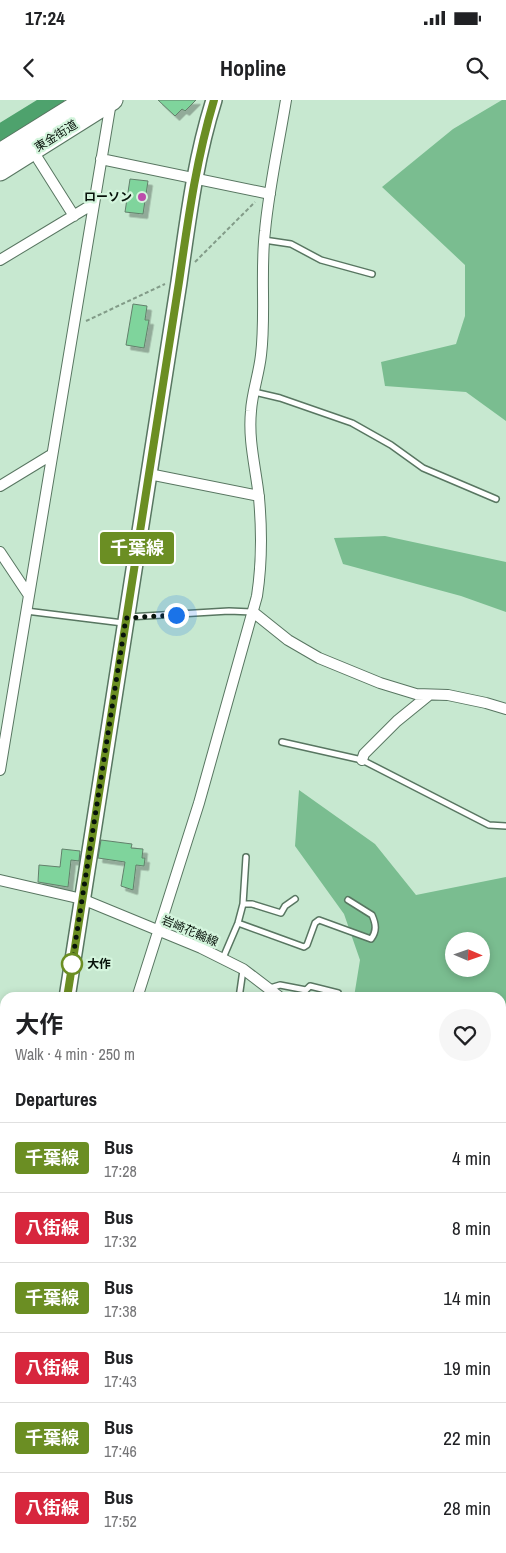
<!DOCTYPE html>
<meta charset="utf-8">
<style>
:root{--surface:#fff;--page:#f6f6f6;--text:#202124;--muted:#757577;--line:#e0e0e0}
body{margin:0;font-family:"Archivo Narrow","Noto Sans JP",sans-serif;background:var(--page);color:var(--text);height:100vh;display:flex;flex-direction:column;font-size:19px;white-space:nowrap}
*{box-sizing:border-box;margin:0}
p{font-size:16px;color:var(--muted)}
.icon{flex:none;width:28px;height:28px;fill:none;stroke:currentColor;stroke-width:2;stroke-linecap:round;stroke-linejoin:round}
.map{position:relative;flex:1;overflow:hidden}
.side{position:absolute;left:0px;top:892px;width:506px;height:561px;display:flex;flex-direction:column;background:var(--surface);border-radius:15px 15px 0 0;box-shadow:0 2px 8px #0003}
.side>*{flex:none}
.badge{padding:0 10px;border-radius:4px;font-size:18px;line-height:32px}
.needle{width:32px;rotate:92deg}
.fabs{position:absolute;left:445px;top:832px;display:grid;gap:10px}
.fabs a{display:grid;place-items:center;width:45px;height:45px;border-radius:50%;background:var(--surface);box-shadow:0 2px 8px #0003;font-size:25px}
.you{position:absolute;width:25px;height:25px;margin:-12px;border:4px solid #fff;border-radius:50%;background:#1a73e8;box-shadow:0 0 0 8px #1a73e833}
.map>.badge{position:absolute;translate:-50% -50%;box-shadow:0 0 0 2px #fff}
h2{padding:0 15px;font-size:19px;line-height:45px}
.round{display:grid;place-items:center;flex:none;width:52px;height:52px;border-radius:26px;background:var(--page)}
.overview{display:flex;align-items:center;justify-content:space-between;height:85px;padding:0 15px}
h1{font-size:24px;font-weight:700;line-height:38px}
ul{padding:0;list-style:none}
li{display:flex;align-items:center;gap:15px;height:70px;padding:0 15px;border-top:1px solid var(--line)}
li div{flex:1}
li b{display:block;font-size:19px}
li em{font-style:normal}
li .badge{min-width:55px;font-weight:700;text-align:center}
.status{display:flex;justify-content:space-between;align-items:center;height:35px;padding:0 25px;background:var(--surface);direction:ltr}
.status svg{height:14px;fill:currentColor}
header{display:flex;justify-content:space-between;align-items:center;height:65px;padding:0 15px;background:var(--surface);font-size:22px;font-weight:700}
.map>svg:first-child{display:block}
.green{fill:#7abd90;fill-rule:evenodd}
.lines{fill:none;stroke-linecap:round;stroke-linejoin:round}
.river{stroke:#4ea26d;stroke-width:19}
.building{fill:#7fd49c;stroke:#62806b;filter:url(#shadow)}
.lane-casing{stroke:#587661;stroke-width:8}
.street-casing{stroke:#587661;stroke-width:12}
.secondary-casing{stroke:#587661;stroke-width:18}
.highway-casing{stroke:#587661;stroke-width:21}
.path{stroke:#829b88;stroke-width:2;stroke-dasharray:4 2.5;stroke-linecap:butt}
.lane{stroke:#fff;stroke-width:5}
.street{stroke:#fff;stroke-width:10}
.secondary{stroke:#fff;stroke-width:15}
.highway{stroke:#fff;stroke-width:19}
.line-casing{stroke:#fff;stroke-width:11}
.line{stroke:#6b8e23;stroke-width:8}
.walk{stroke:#07120a;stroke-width:5;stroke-dasharray:0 9}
.poi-dot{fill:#bc4dab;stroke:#d4f5dd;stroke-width:2}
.stop-dot{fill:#fff;stroke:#6b8e23;stroke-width:2.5}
.labels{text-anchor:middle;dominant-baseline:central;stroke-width:4.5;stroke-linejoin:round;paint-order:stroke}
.street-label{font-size:12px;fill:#07120a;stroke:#d4f5dd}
.poi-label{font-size:12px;font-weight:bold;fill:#07120a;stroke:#d4f5dd;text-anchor:end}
.stop-label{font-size:12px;font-weight:bold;fill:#07120a;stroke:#d4f5dd;text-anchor:start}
</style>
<div class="status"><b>17:24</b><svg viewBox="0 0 49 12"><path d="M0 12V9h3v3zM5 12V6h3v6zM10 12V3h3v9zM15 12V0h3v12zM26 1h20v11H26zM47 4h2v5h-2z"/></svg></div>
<header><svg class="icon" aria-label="back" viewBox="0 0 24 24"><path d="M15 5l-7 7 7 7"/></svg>Hopline<svg class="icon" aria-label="search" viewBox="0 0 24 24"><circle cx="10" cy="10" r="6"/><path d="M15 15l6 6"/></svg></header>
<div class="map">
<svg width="506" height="1453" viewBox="0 0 506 1453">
<defs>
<filter id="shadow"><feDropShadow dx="4.5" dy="4.5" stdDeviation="0" flood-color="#0004"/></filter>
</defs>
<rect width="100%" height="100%" fill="#c7e8d0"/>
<!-- green -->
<path class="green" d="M 502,0 L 506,0 L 506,321 L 466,292 L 385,286 L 381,262 L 456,244 L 465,216 L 465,165 L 382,87 L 453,29 Z
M 385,436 L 506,462 L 506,512 L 461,496 L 343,464 L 334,438 Z
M 299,690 L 375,744 L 416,795 L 506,777 L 506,1098 L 501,1106 L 501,898 L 354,897 L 360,860 L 344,814 L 295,746 ZM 454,841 L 481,841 L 481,869 L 454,869 Z
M 501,1361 L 506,1363 L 506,1453 L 143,1453 L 143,1449 L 501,1449 Z"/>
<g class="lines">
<!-- river -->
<path class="river" d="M 0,34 L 55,0"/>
</g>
<!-- building -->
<path class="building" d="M 158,0 L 196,0 L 185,11 L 182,9 L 175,16 Z
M 130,79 L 148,81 L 143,114 L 125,112 Z
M 133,204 L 147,206 L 145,220 L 149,220 L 144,248 L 126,245 Z
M 101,740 L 132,744 L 131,748 L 143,749 L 142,758 L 145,758 L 144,766 L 136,765 L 133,790 L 121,786 L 125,762 L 98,758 Z
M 62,749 L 80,751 L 79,761 L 71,760 L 68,787 L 38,782 L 39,765 L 60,767 Z"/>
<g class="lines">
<!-- lane casing -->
<g class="lane-casing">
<path id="lane" d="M 264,140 L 291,144 L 321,160 L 372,174
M 254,292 L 280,298 L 352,323 L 391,345 L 423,368 L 496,399
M 26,511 L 123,523
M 128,517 L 229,511 L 252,512
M 282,642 L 362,660 L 489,725 L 506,726
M 243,804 L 252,804 L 281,813 L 285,806 L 295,799
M 238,823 L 304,847 L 307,845 L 315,823 L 319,820 L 371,839 C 377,831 376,824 372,815 L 348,800
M 223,858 L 238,823 L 243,804 L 246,757
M 270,888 L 280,885 L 306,890 L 310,886 L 338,893
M 239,898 L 243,870
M 501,1138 L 506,1132
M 0,1181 L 5,1183
M 0,1265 L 5,1266
M 503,1283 L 506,1274
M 0,1324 L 5,1325
M 501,1326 L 506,1328"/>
</g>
<!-- street casing -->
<g class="street-casing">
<path id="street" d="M 38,59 L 74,116
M 101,59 L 270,94
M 0,160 L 93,104
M 149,374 L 259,396
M 0,386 L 51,355
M 0,452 L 28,494
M 253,512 L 288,540 L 319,558 L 380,583 L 416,594 L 448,595 L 486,603 L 506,609
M 362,660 L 364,654 L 397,621 L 429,595
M 0,670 L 111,2
M 0,780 L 82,799 L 201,848 L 243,869 L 281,898
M 137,898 L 199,703 L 257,496 C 262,463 262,431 259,398 C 256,369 248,341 251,311 C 252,293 259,274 261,255 C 266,214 260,172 265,131 C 269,87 279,43 286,0
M 0,952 L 5,955
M 501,1163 L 506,1166
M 0,1374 L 5,1374
M 130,1449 L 130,1453
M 36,1453 L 37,1449"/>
</g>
<!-- secondary casing -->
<g class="secondary-casing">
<path id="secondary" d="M 67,898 L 179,182 C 188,120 195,60 214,0
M 0,1160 L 5,1145"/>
</g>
<!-- highway casing -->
<g class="highway-casing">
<path id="highway" d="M 0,53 L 85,0
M 0,71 L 113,0"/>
</g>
<!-- path -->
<path class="path" d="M 195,162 L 255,102
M 86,221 L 165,184"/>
<!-- lane -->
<use href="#lane" class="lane"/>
<!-- street -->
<use href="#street" class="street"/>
<!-- secondary -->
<use href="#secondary" class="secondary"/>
<!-- highway -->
<use href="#highway" class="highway"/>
</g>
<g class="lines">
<!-- line casing -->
<g class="line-casing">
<path id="line" d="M 67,898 L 179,182 C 188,120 196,60 214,0"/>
</g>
<!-- line -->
<use href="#line" class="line"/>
<!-- walk -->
<path class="walk" d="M 72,864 L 126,518 L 176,515"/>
</g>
<!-- markers -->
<circle class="poi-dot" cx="142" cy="97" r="5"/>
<circle class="stop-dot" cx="72" cy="864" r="10"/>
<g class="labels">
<!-- street labels -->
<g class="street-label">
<text transform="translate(56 36) rotate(-32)">東金街道</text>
<text transform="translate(190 831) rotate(23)">岩崎花輪線</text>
</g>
<!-- poi labels -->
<g class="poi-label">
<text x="132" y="97">ローソン</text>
</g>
<!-- stop labels -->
<g class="stop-label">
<text x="87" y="864">大作</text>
</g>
</g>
</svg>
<div class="fabs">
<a><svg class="needle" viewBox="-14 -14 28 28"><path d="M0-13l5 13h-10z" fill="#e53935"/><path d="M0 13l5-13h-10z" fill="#757577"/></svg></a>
</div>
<div class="you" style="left:176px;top:515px"></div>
<b class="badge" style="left:137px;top:448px;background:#6b8e23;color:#fff">千葉線</b>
<section class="side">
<div class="overview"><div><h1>大作</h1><p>Walk · 4 min · 250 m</p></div><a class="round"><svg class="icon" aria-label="heart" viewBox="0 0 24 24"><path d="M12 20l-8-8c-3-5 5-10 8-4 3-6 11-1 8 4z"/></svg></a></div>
<h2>Departures</h2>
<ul>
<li><span class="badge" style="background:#6b8e23;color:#fff">千葉線</span><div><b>Bus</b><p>17:28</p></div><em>4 min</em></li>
<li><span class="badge" style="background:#d7263d;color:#fff">八街線</span><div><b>Bus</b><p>17:32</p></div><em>8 min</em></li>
<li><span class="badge" style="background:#6b8e23;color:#fff">千葉線</span><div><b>Bus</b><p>17:38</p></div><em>14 min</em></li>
<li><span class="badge" style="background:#d7263d;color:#fff">八街線</span><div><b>Bus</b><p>17:43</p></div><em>19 min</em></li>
<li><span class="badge" style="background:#6b8e23;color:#fff">千葉線</span><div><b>Bus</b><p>17:46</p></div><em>22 min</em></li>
<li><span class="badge" style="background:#d7263d;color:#fff">八街線</span><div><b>Bus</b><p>17:52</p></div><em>28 min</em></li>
</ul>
</section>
</div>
